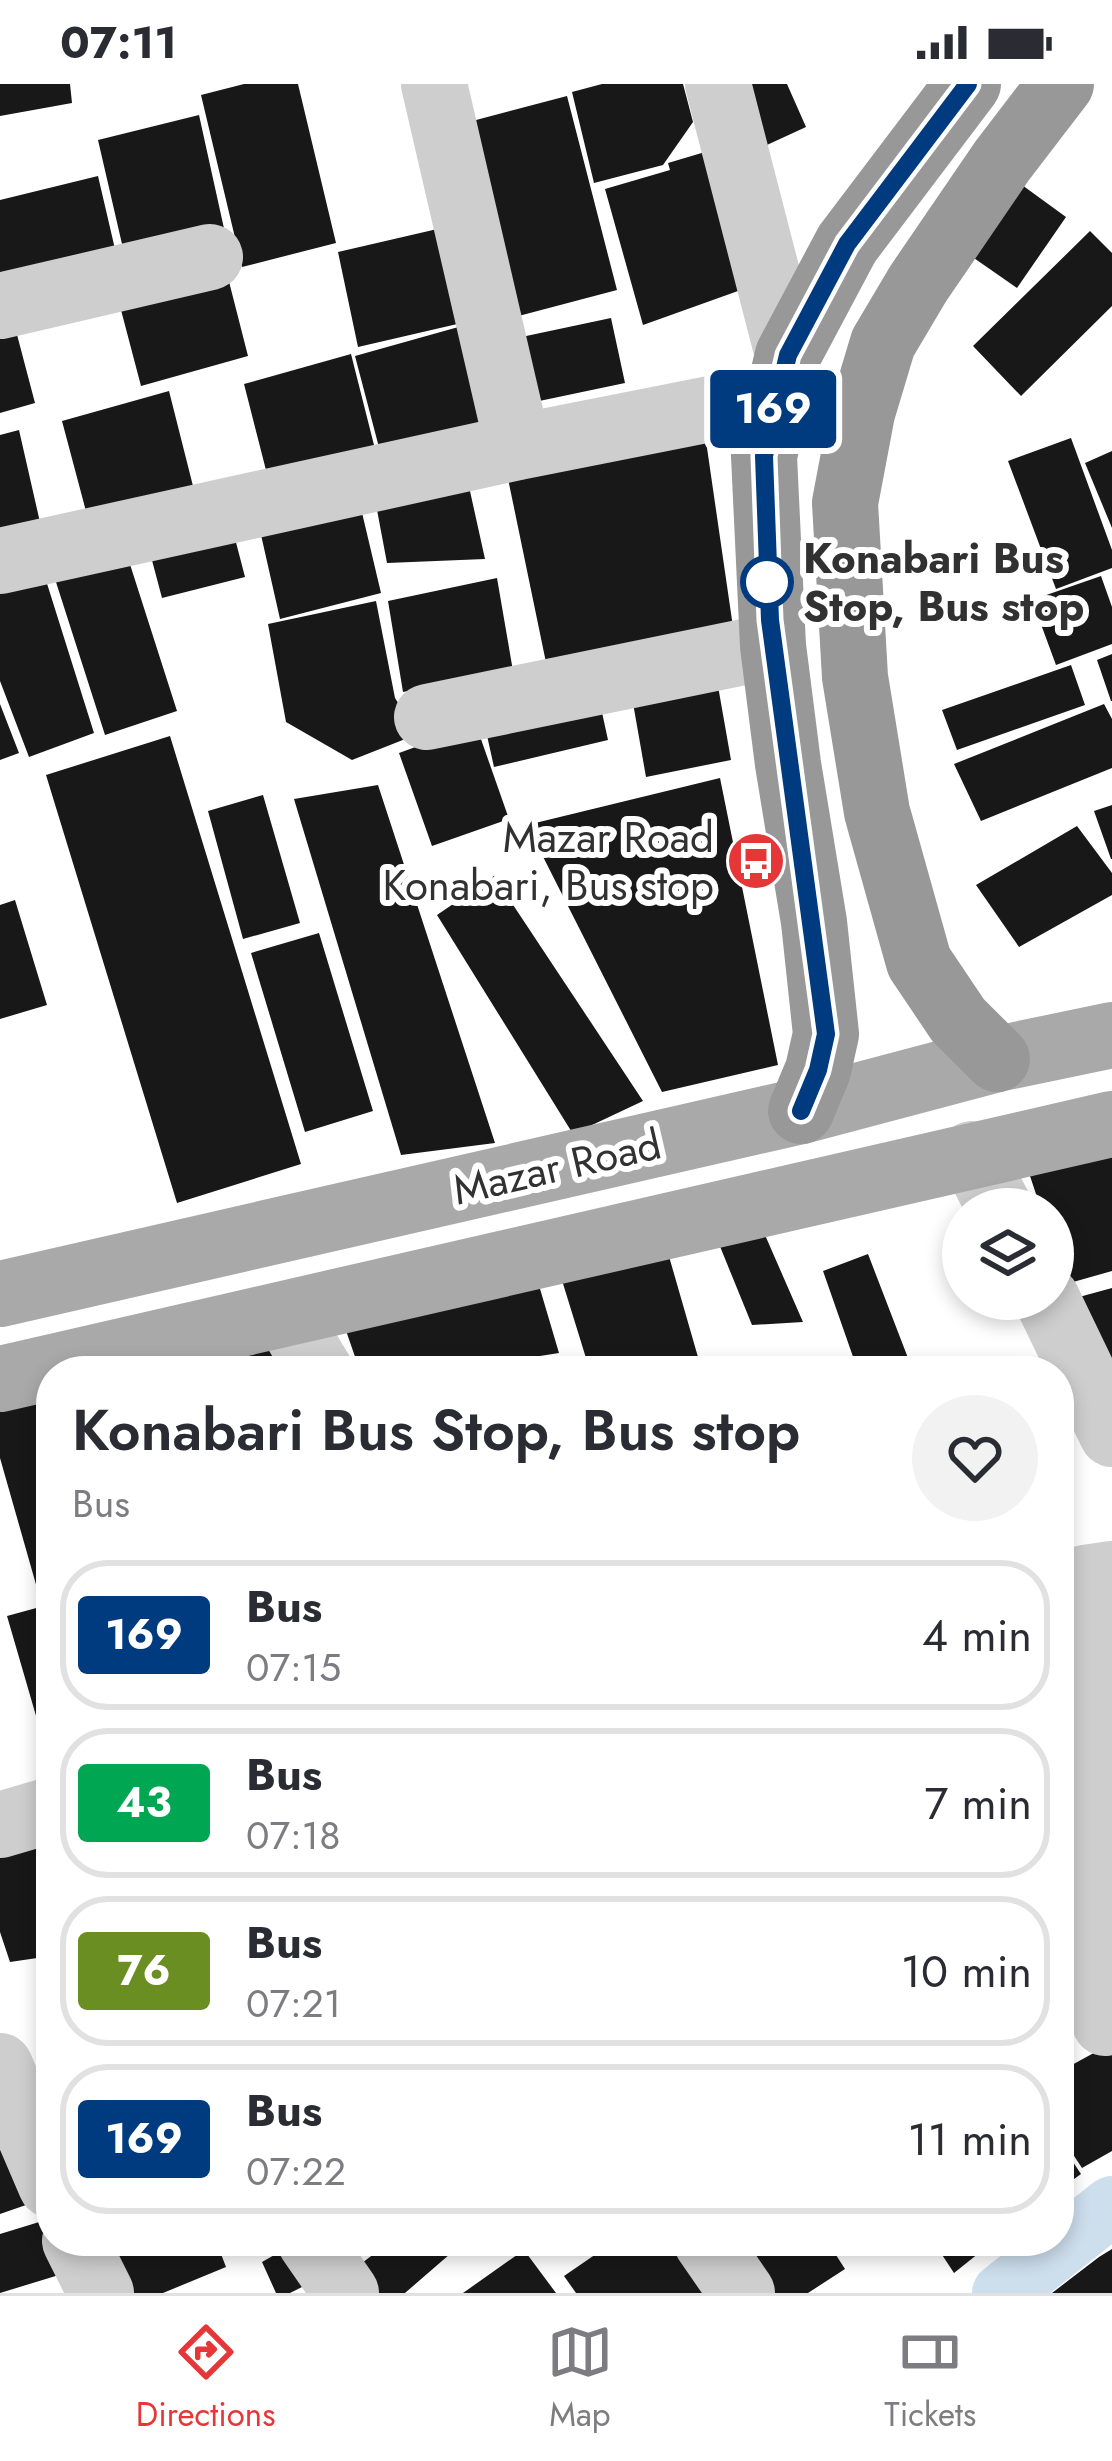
<!DOCTYPE html>
<style>
:root{--surface:#fff;--page:#f2f2f3;--text:#2b2b33;--muted:#7c7c81;--line:#e1e1e2;--accent:#e53738}
body{margin:0;font-family:Jost,sans-serif;background:var(--page);color:var(--text);height:100vh;display:flex;flex-direction:column;font-size:45px;white-space:nowrap}
*{box-sizing:border-box;margin:0}
p{font-size:39px;color:var(--muted)}
.icon{flex:none;width:66px;height:66px;fill:none;stroke:currentColor;stroke-width:2;stroke-linecap:round;stroke-linejoin:round}
.map{position:relative;flex:1;overflow:hidden}
.side{position:absolute;left:36px;top:1272px;width:1038px;height:900px;display:flex;flex-direction:column;background:var(--surface);border-radius:48px;box-shadow:0 6px 18px #0003}
.side>*{flex:none}
.badge{padding:0 24px;border-radius:9px;font-size:42px;line-height:78px}
.tools{position:absolute;left:942px;top:1104px;display:grid;gap:24px}
.tools a{display:grid;place-items:center;width:132px;height:132px;border-radius:50%;background:var(--surface);box-shadow:0 6px 18px #0003;font-size:60px}
.map>.badge{position:absolute;translate:-50% -50%;box-shadow:0 0 0 6px #fff}
.round{display:grid;place-items:center;flex:none;width:126px;height:126px;border-radius:63px;background:var(--page)}
.summary{display:flex;align-items:center;justify-content:space-between;height:204px;padding:0 36px}
h1{font-size:57px;font-weight:600;line-height:90px}
ul{padding:0;list-style:none}
li{display:flex;align-items:center;gap:36px;height:150px;margin:0 24px 18px;padding:0 12px;border:6px solid var(--line);border-radius:48px}
li div{flex:1}
li b{display:block;font-size:45px}
li em{font-style:normal}
li .badge{min-width:132px;font-weight:700;text-align:center}
.status{display:flex;justify-content:space-between;align-items:center;height:84px;padding:0 60px;background:var(--surface);direction:ltr}
.status svg{height:33px;fill:currentColor}
.dock{display:flex;justify-content:space-around;align-items:center;height:168px;border-top:3px solid var(--line);background:var(--surface);font-size:33px;color:var(--muted)}
.dock a{display:grid;justify-items:center;gap:6px}
.dock .current{color:var(--accent)}
.map>svg:first-child{display:block}
.lines{fill:none;stroke-linecap:round;stroke-linejoin:round}
.canal{stroke:#cddeed;stroke-width:60}
.building{fill:#181818}
.minor{stroke:#cecece;stroke-width:66}
.major{stroke:#a9a9a9;stroke-width:66}
.highway{stroke:#989898;stroke-width:66}
.line-casing{stroke:#fff;stroke-width:27}
.line{stroke:#003b80;stroke-width:18}
.stop-dot{fill:#fff;stroke:#003b80;stroke-width:6}
.labels{text-anchor:middle;dominant-baseline:central;stroke-width:12;stroke-linejoin:round;paint-order:stroke}
.stop-label{font-size:42px;font-weight:bold;fill:#313131;stroke:#fff;text-anchor:start}
.poi-label{font-size:42px;fill:#313131;stroke:#fff;text-anchor:end}
.street-label{font-size:42px;fill:#313131;stroke:#fff}
</style>
<div class="status"><b>07:11</b><svg viewBox="0 0 49 12"><path d="M0 12V9h3v3zM5 12V6h3v6zM10 12V3h3v9zM15 12V0h3v12zM26 1h20v11H26zM47 4h2v5h-2z"/></svg></div>
<div class="map">
<svg width="1112" height="2209" viewBox="0 0 1112 2209">
<rect width="100%" height="100%" fill="#fff"/>
<g class="lines">
<!-- canal -->
<path class="canal" d="M 1002,2209 L 1112,2122"/>
</g>
<!-- building -->
<path class="building" d="M 0,0 L 70,0 L 72,19 L 0,32 Z
M 244,0 L 298,0 L 336,159 L 242,183 L 201,11 Z
M 602,0 L 683,0 L 693,38 L 663,81 L 594,99 L 572,8 Z
M 727,0 L 787,0 L 806,43 L 756,66 Z
M 567,12 L 617,206 L 511,234 L 461,40 Z
M 199,31 L 225,149 L 125,173 L 98,56 Z
M 705,68 L 738,207 L 643,241 L 605,105 L 670,86 L 668,79 Z
M 98,92 L 115,165 L 0,193 L 0,116 Z
M 1022,101 L 1066,133 L 1017,204 L 971,172 Z
M 446,143 L 466,238 L 358,263 L 338,168 Z
M 1090,147 L 1112,169 L 1112,222 L 1021,312 L 973,262 Z
M 224,178 L 248,272 L 141,302 L 116,207 Z
M 10,224 L 35,319 L 0,329 L 0,227 Z
M 611,234 L 625,299 L 525,320 L 512,255 Z
M 462,242 L 489,341 L 381,371 L 355,272 Z
M 351,270 L 375,365 L 268,394 L 244,300 Z
M 169,307 L 193,402 L 87,431 L 62,337 Z
M 19,346 L 42,447 L 0,458 L 0,351 Z
M 1071,354 L 1112,466 L 1112,484 L 1056,505 L 1008,377 Z
M 706,357 L 733,543 L 549,593 L 506,385 Z
M 1112,367 L 1112,444 L 1085,379 Z
M 466,389 L 485,475 L 387,479 L 374,410 Z
M 359,416 L 381,509 L 280,535 L 259,442 Z
M 232,443 L 245,493 L 162,514 L 149,465 Z
M 127,471 L 177,627 L 105,651 L 55,495 Z
M 44,490 L 94,649 L 29,673 L 0,597 L 0,498 Z
M 1101,492 L 1112,523 L 1112,560 L 1056,581 L 1032,516 Z
M 497,494 L 513,587 L 403,608 L 388,517 Z
M 376,517 L 395,614 L 418,650 L 352,676 L 286,638 L 268,540 Z
M 1112,570 L 1112,617 L 1111,617 L 1097,576 Z
M 1071,581 L 1085,621 L 957,666 L 942,626 Z
M 715,585 L 731,676 L 646,693 L 630,602 Z
M 598,610 L 608,656 L 494,683 L 484,638 Z
M 0,620 L 19,669 L 0,676 Z
M 1104,620 L 1112,635 L 1112,684 L 981,737 L 954,680 Z
M 476,641 L 509,735 L 432,762 L 399,669 Z
M 170,652 L 301,1080 L 177,1119 L 46,691 Z
M 720,694 L 778,981 L 662,1008 L 527,741 Z
M 378,701 L 495,1059 L 401,1071 L 294,715 Z
M 263,711 L 300,839 L 243,855 L 208,727 Z
M 1112,721 L 1112,775 L 1111,775 L 1094,727 Z
M 1077,742 L 1112,789 L 1112,811 L 1019,863 L 976,801 Z
M 494,792 L 643,1017 L 573,1050 L 437,831 Z
M 15,816 L 47,921 L 0,935 L 0,821 Z
M 319,849 L 373,1027 L 305,1048 L 251,869 Z
M 1112,1064 L 1112,1187 L 1066,1200 L 1053,1161 L 1053,1125 L 1041,1125 L 1026,1080 Z
M 662,1148 L 702,1287 L 590,1287 L 556,1177 Z
M 765,1151 L 803,1238 L 752,1241 L 719,1160 Z
M 868,1170 L 913,1287 L 858,1287 L 823,1187 Z
M 538,1198 L 559,1269 L 444,1287 L 360,1287 L 344,1241 Z
M 1112,1204 L 1112,1291 L 1079,1213 Z
M 277,1264 L 292,1287 L 179,1287 Z
M 51,1313 L 51,1508 L 39,1511 L 0,1374 L 0,1324 Z
M 51,1520 L 51,1680 L 50,1680 L 7,1532 Z
M 51,1740 L 51,1872 L 10,1878 L 0,1848 L 0,1754 Z
M 51,1884 L 51,1933 L 50,1933 L 36,1887 Z
M 1112,1959 L 1112,2067 L 1082,2084 L 1059,2049 L 1059,1988 Z
M 0,2047 L 26,2121 L 0,2130 Z
M 1059,2057 L 1081,2090 L 1059,2106 Z
M 49,2135 L 72,2187 L 0,2209 L 0,2150 Z
M 142,2157 L 216,2157 L 226,2183 L 163,2209 L 127,2209 L 111,2170 Z
M 391,2157 L 465,2157 L 405,2209 L 378,2209 L 358,2182 Z
M 615,2157 L 667,2157 L 703,2209 L 576,2209 L 564,2192 Z
M 742,2157 L 827,2157 L 845,2185 L 808,2209 L 760,2209 Z
M 933,2157 L 994,2157 L 954,2189 Z
M 292,2161 L 310,2199 L 290,2209 L 276,2209 L 262,2178 Z
M 1112,2165 L 1112,2209 L 1052,2209 L 1099,2173 Z
M 524,2166 L 556,2209 L 463,2209 Z"/>
<g class="lines">
<!-- minor -->
<path class="minor" d="M 434,0 L 518,363
M 718,0 L 788,271
M 0,222 L 210,173
M 0,477 L 518,363 L 776,312
M 427,633 L 773,562
M 972,1070 L 1000,1125
M 1047,1215 L 1112,1350
M 286,1231 L 320,1287
M 0,1741 L 51,1726
M 1105,1939 L 1085,1626 L 1085,1494 L 1112,1490
M 0,1982 L 51,2101
M 75,2157 L 101,2209
M 310,2157 L 346,2209
M 706,2157 L 742,2209"/>
<!-- major -->
<path class="major" d="M 0,1210 L 801,1027 L 997,975 L 1112,951
M 0,1295 L 1112,1040"/>
<!-- highway -->
<path class="highway" d="M 997,975 L 958,936 L 919,878 L 877,728 L 855,593 L 845,419 L 862,329 L 883,259 L 918,200 L 1002,77 L 1061,0
M 801,1027 L 818,986 L 826,950 L 814,838 L 788,680 L 773,562 L 764,372 L 788,271 L 847,160 L 968,0"/>
</g>
<g class="lines">
<!-- line casing -->
<g class="line-casing">
<path id="line" d="M 801,1027 L 818,986 L 826,950 L 770,536 L 764,372 L 788,271 L 847,160 L 968,0"/>
</g>
<!-- line -->
<use href="#line" class="line"/>
</g>
<!-- icons -->
<defs>
<g id="bus-disc" transform="scale(3)"><circle r="9.5" fill="#e53738" stroke="#fff"/><path d="M-5-6H5V4H4V6H2V4H-2V6H-4V4H-5ZM-3.5-4V0h7V-4ZM-3.5 1.2v1.5H-2V1.2ZM2 1.2v1.5H3.5V1.2Z" fill="#fff"/></g>
</defs>
<g fill-rule="evenodd">
<use href="#bus-disc" x="756" y="777"/>
</g>
<!-- markers -->
<circle class="stop-dot" cx="767" cy="498" r="24"/>
<g class="labels">
<!-- stop labels -->
<g class="stop-label">
<text x="803" y="474">Konabari Bus<tspan x="803" dy="48">Stop, Bus stop</tspan></text>
</g>
<!-- poi labels -->
<g class="poi-label">
<text x="714" y="753">Mazar Road<tspan x="714" dy="48">Konabari, Bus stop</tspan></text>
</g>
<!-- street labels -->
<g class="street-label">
<text transform="translate(557 1083) rotate(-13)">Mazar Road</text>
</g>
</g>
</svg>
<div class="tools">
<a><svg class="icon" aria-label="layers" viewBox="0 0 24 24"><path d="M12 4l9 5-9 5-9-5zM3 14l9 5 9-5"/></svg></a>
</div>
<b class="badge" style="left:773px;top:325px;background:#003b80;color:#fff">169</b>
<section class="side">
<div class="summary"><div><h1>Konabari Bus Stop, Bus stop</h1><p>Bus</p></div><a class="round"><svg class="icon" aria-label="heart" viewBox="0 0 24 24"><path d="M12 20l-8-8c-3-5 5-10 8-4 3-6 11-1 8 4z"/></svg></a></div>
<ul>
<li><span class="badge" style="background:#003b80;color:#fff">169</span><div><b>Bus</b><p>07:15</p></div><em>4 min</em></li>
<li><span class="badge" style="background:#00a651;color:#fff">43</span><div><b>Bus</b><p>07:18</p></div><em>7 min</em></li>
<li><span class="badge" style="background:#6b8e23;color:#fff">76</span><div><b>Bus</b><p>07:21</p></div><em>10 min</em></li>
<li><span class="badge" style="background:#003b80;color:#fff">169</span><div><b>Bus</b><p>07:22</p></div><em>11 min</em></li>
</ul>
</section>
</div>
<nav class="dock">
<a class="current"><svg class="icon" aria-label="directions" viewBox="0 0 24 24"><path d="M12 3l9 9-9 9-9-9zM9 14v-3h6M13 9l2 2-2 2"/></svg>Directions</a>
<a><svg class="icon" aria-label="map" viewBox="0 0 24 24"><path d="M3 6l6-2 6 2 6-2v14l-6 2-6-2-6 2zM9 4v14M15 6v14"/></svg>Map</a>
<a><svg class="icon" aria-label="tickets" viewBox="0 0 24 24"><path d="M3 7h18v10H3zM15 7v10"/></svg>Tickets</a>
</nav>
